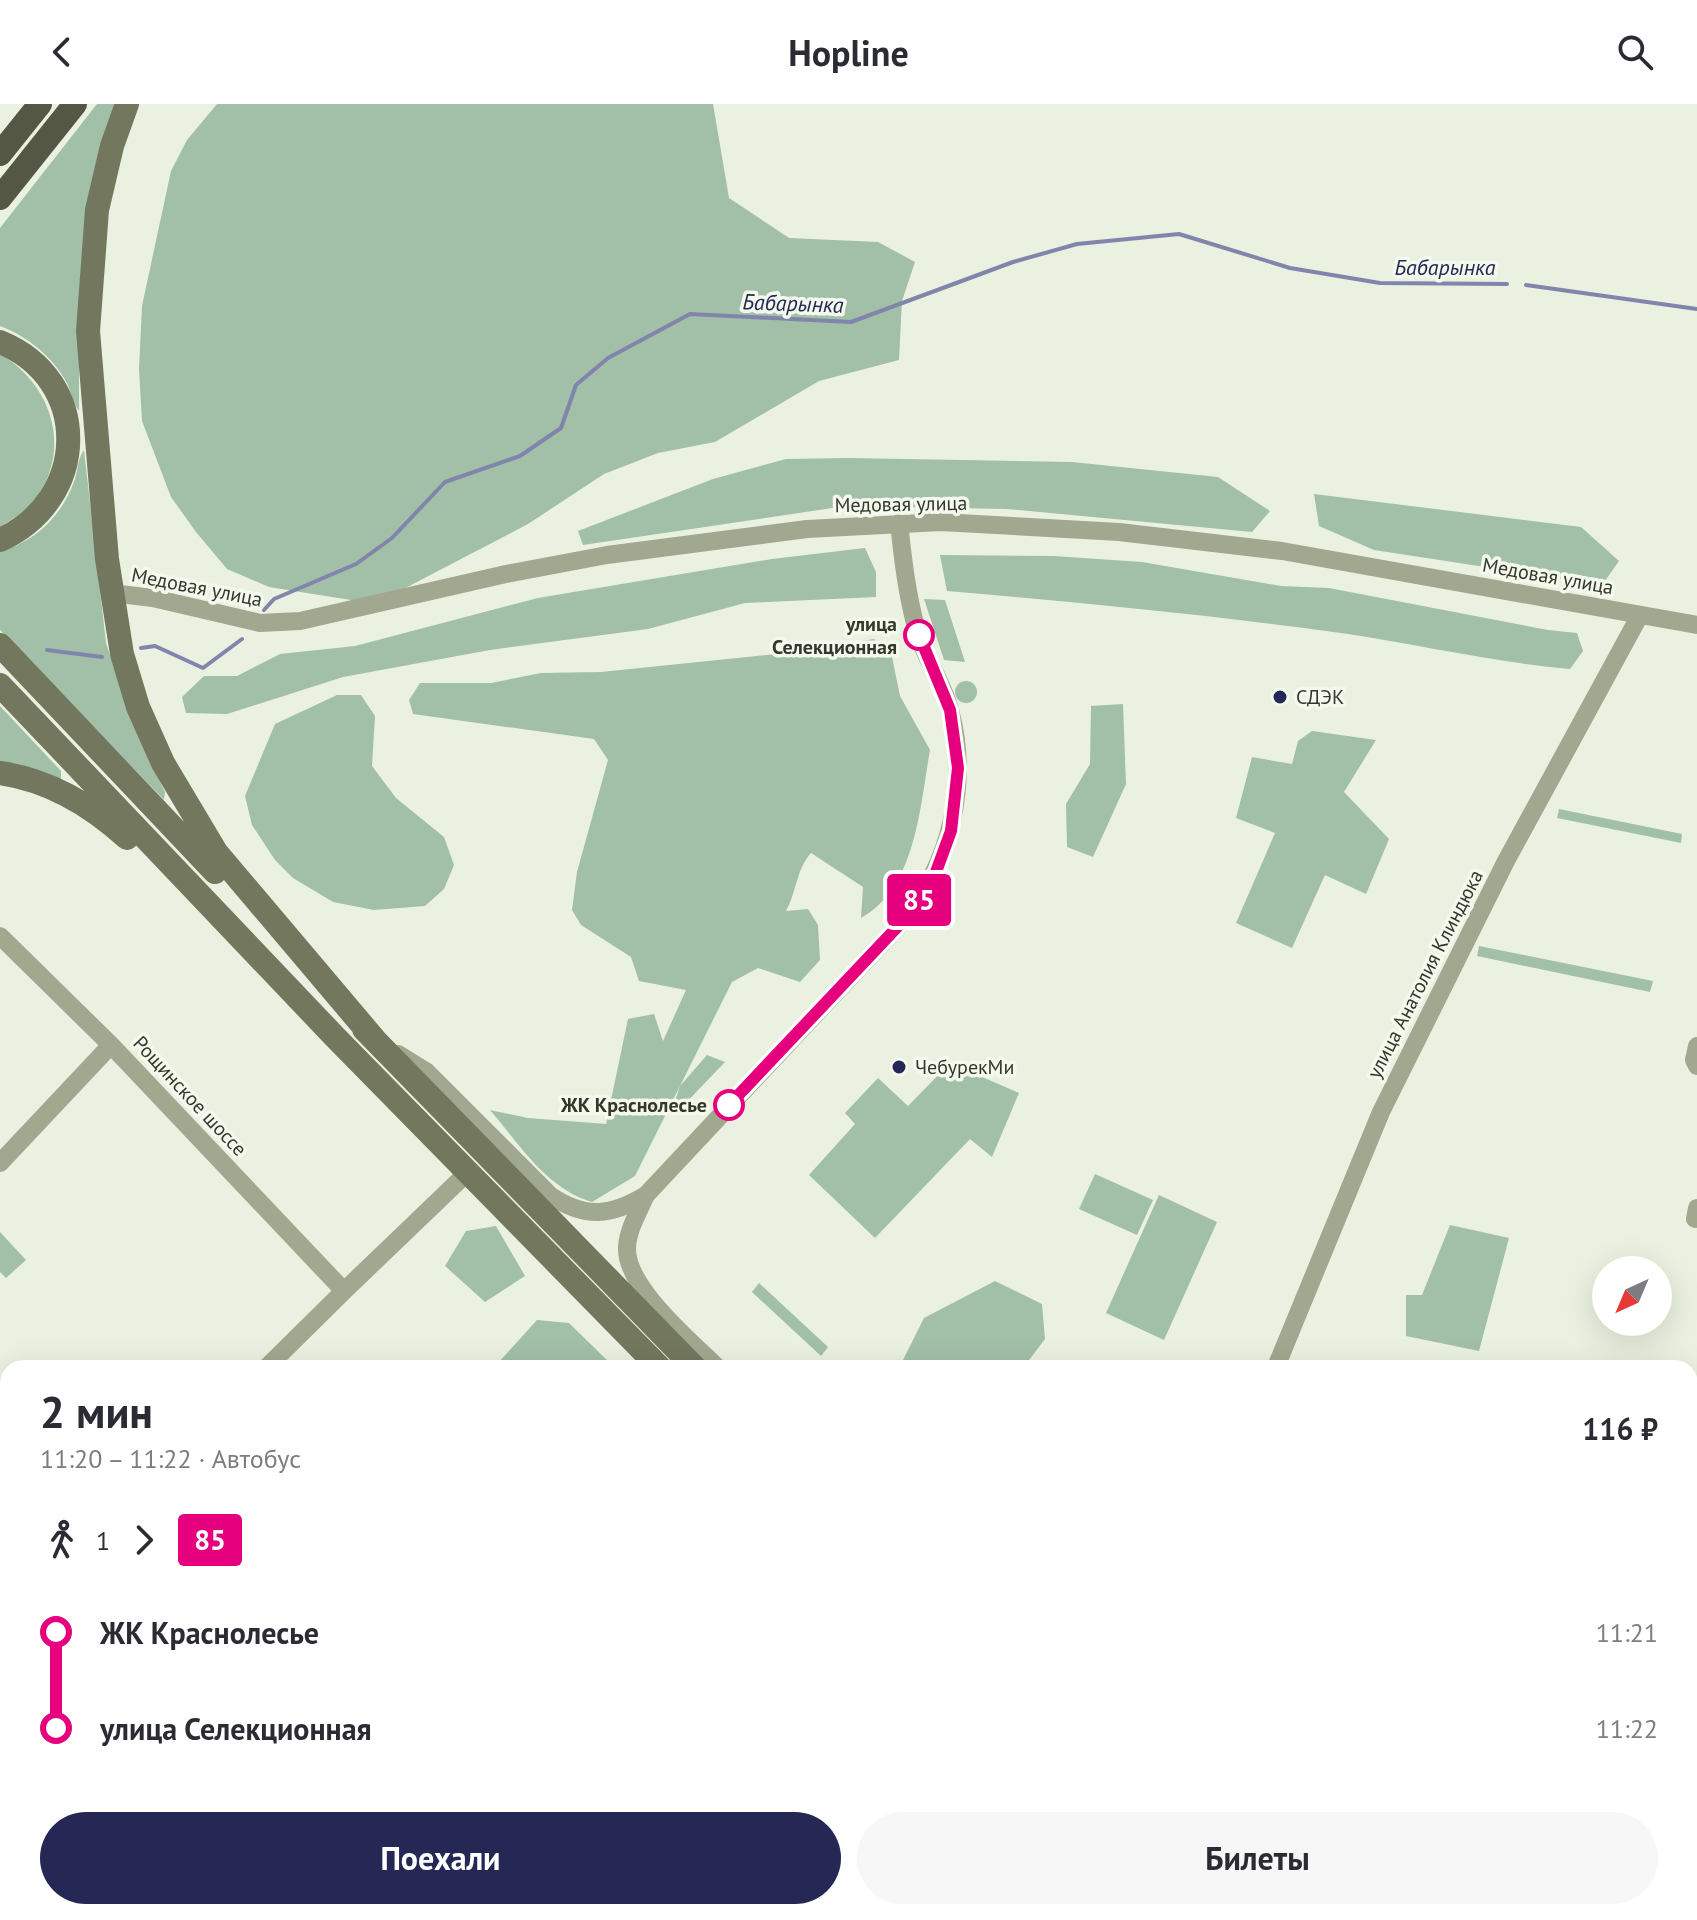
<!DOCTYPE html>
<html lang="ru">
<meta charset="utf-8">
<style>
:root{--surface:#fff;--page:#f7f7f7;--text:#2b2b33;--muted:#7c7c81;--accent:#252755}
body{margin:0;font-family:"PT Sans",sans-serif;background:var(--page);color:var(--text);height:100vh;display:flex;flex-direction:column;font-size:30px;white-space:nowrap}
*{box-sizing:border-box;margin:0}
p{font-size:26px;color:var(--muted)}
.icon{flex:none;width:44px;height:44px;fill:none;stroke:currentColor;stroke-width:2;stroke-linecap:round;stroke-linejoin:round}
.map{position:relative;flex:1;overflow:hidden}
.details{position:absolute;left:0px;top:1256px;width:1698px;height:560px;display:flex;flex-direction:column;background:var(--surface);border-radius:24px 24px 0 0;box-shadow:0 8px 32px #0002}
.details>*{flex:none}
.badge{padding:0 16px;border-radius:6px;font-size:28px;line-height:52px}
.needle{width:52px;rotate:224deg}
.buttons{position:absolute;left:1592px;top:1152px;display:grid;gap:16px}
.buttons a{display:grid;place-items:center;width:80px;height:80px;border-radius:50%;background:var(--surface);box-shadow:0 8px 32px #0002;font-size:40px}
.map>.badge{position:absolute;translate:-50% -50%;box-shadow:0 0 0 4px #fff}
.legs{display:flex;align-items:center;gap:12px;height:88px;padding:0 40px;font-size:26px}
.legs p{margin-inline-start:auto}
.headline{display:flex;align-items:center;justify-content:space-between;height:136px;padding:0 40px}
h1{font-size:44px;font-weight:700;line-height:60px}
.cta{display:flex;gap:16px;margin-top:auto;padding:16px 40px}
.cta a{flex:1;height:92px;border-radius:48px;background:var(--accent);color:#fff;font-size:32px;font-weight:700;line-height:92px;text-align:center}
.cta a+a{background:var(--page);color:var(--text)}
ul{padding:0 40px;list-style:none}
li{display:flex;align-items:center;gap:28px;height:96px;font-size:30px}
li i{display:grid;place-items:center;width:12px;height:100%;margin:0 10px;background:currentColor}
li i::after{content:'';width:20px;height:20px;margin:-10px;border:6px solid;border-radius:50%;background:var(--surface)}
li p{margin-inline-start:auto}
li:first-child i{background:linear-gradient(#0000 50%,currentColor 0)}
li:last-child i{background:linear-gradient(currentColor 50%,#0000 0)}
header{display:flex;justify-content:space-between;align-items:center;height:104px;padding:0 40px;background:var(--surface);font-size:36px;font-weight:700}
.map>svg:first-child{display:block}
.green{fill:#a2bfa8}
.lines{fill:none;stroke-linecap:round;stroke-linejoin:round}
.stream{stroke:#8285ab;stroke-width:4}
.minor{stroke:#a1a890;stroke-width:18}
.major{stroke:#72775e;stroke-width:24}
.highway{stroke:#535743;stroke-width:24}
.line-1-casing{stroke:#fff;stroke-width:18}
.line-1{stroke:#e6007e;stroke-width:12}
.stop-1-dot{fill:#fff;stroke:#e6007e;stroke-width:4}
.poi-dot{fill:#252755;stroke:#f3f9ed;stroke-width:3}
.labels{text-anchor:middle;dominant-baseline:central;stroke-width:7;stroke-linejoin:round;paint-order:stroke}
.street-label{font-size:20px;fill:#35372b;stroke:#f3f9ed}
.stop-label{font-size:20px;font-weight:bold;fill:#35372b;stroke:#f3f9ed;text-anchor:end}
.poi-label{font-size:20px;fill:#35372b;stroke:#f3f9ed;text-anchor:start}
.water-label{font-size:22px;font-style:italic;fill:#252755;stroke:#f3f9ed}
</style>
<header><svg class="icon" aria-label="back" viewBox="0 0 24 24"><path d="M15 5l-7 7 7 7"/></svg>Hopline<svg class="icon" aria-label="search" viewBox="0 0 24 24"><circle cx="10" cy="10" r="6"/><path d="M15 15l6 6"/></svg></header>
<div class="map">
<svg width="1697" height="1816" viewBox="0 0 1697 1816">
<rect width="100%" height="100%" fill="#eaf1e0"/>
<!-- green -->
<path class="green" d="M 97,0 L 115,0 L 79,234 L 79,307 C 73,299 71,288 67,279 C 53,253 27,232 0,222 L 0,124 Z
M 217,0 L 713,0 L 729,94 L 789,134 L 878,138 L 915,158 L 902,197 L 899,256 L 819,277 L 715,338 L 658,349 L 604,370 L 528,420 L 390,492 L 357,497 L 269,483 L 227,465 L 196,428 L 171,393 L 142,317 L 139,265 L 142,202 L 171,67 L 187,36 Z
M 0,250 C 55,282 74,352 30,401 C 22,410 10,416 0,423 Z
M 84,346 L 106,539 L 131,616 L 165,688 L 164,696 L 0,526 L 0,448 C 37,436 62,412 75,375 C 78,365 78,354 84,346 Z
M 848,354 L 1072,358 L 1218,373 L 1270,407 L 1252,428 L 1007,405 L 846,402 L 583,441 L 578,427 L 713,375 L 786,355 Z
M 1314,390 L 1581,423 L 1619,457 L 1602,481 L 1374,446 L 1319,422 Z
M 865,444 L 876,468 L 876,493 L 745,499 L 648,525 L 490,546 L 343,573 L 227,610 L 186,609 L 182,593 L 204,572 L 237,572 L 280,550 L 355,542 L 538,494 L 772,455 Z
M 940,451 L 1054,452 L 1142,458 L 1281,482 L 1329,484 L 1548,526 L 1577,529 L 1583,547 L 1570,565 C 1492,558 1417,540 1341,529 C 1210,511 1078,498 947,487 Z
M 924,495 L 945,496 L 965,558 L 944,556 Z
M 874,535 L 891,548 L 900,592 L 930,646 C 920,702 916,784 861,814 L 863,783 L 811,749 C 796,766 797,787 786,807 L 808,805 L 818,821 L 820,856 L 800,878 L 758,864 L 732,878 L 635,1072 L 592,1098 C 547,1085 520,1041 490,1006 L 528,1014 L 606,1020 L 628,915 L 654,910 L 663,937 L 686,886 L 639,877 L 631,853 L 581,821 L 572,806 L 577,768 L 608,656 L 594,635 L 413,610 L 409,596 L 420,579 L 491,579 L 541,569 L 601,568 L 787,549 Z
M955 588a11 11 0 1 1 22 0a11 11 0 1 1-22 0Z
M 337,591 L 361,591 L 375,612 L 372,662 L 396,694 L 444,733 L 454,761 L 444,785 L 425,802 L 374,806 L 333,798 L 293,774 L 275,756 L 252,721 L 245,692 L 275,620 Z
M 1123,600 L 1126,680 L 1093,753 L 1067,743 L 1066,700 L 1090,660 L 1091,602 Z
M 0,602 L 61,667 L 61,676 L 0,660 Z
M 1312,627 L 1376,636 L 1344,688 L 1389,735 L 1366,790 L 1325,771 L 1292,844 L 1236,819 L 1275,729 L 1236,714 L 1252,653 L 1292,660 L 1298,637 Z
M 1559,705 L 1682,730 L 1681,739 L 1557,714 Z
M 1479,842 L 1653,877 L 1650,888 L 1477,852 Z
M 707,951 L 725,958 L 678,1007 L 673,1003 L 680,982 Z
M 950,959 L 1019,989 L 992,1053 L 970,1035 L 875,1134 L 809,1071 L 855,1020 L 845,1009 L 878,974 L 908,1002 Z
M 1095,1070 L 1153,1096 L 1137,1131 L 1079,1105 Z
M 1159,1091 L 1217,1118 L 1164,1236 L 1106,1209 Z
M 1450,1121 L 1509,1134 L 1479,1247 L 1406,1232 L 1406,1191 L 1422,1191 Z
M 496,1122 L 525,1172 L 485,1198 L 445,1162 L 466,1127 Z
M 0,1128 L 26,1156 L 6,1174 L 0,1168 Z
M 995,1177 L 1042,1200 L 1045,1235 L 1023,1264 L 899,1264 L 924,1214 Z
M 759,1179 L 828,1243 L 821,1252 L 752,1188 Z
M 537,1216 L 569,1219 L 615,1264 L 500,1264 L 499,1258 Z
M 8,1297 L 8,1376 L 0,1368 L 0,1303 Z
M 68,1808 L 162,1808 L 175,1816 L 59,1816 Z
M 233,1808 L 792,1808 L 789,1816 L 237,1816 Z
M 875,1808 L 1074,1808 L 1070,1816 L 930,1816 L 891,1814 Z
M 1420,1808 L 1483,1808 L 1494,1816 L 1432,1816 Z"/>
<g class="lines">
<!-- stream -->
<path class="stream" d="M 1526,181 L 1697,205
M 264,506 L 274,495 L 356,460 L 392,434 L 445,378 L 520,352 L 561,324 L 576,281 L 608,254 L 690,210 L 851,218 L 1013,158 L 1077,140 L 1179,130 L 1290,164 L 1380,179 L 1507,180
M 141,544 L 155,542 L 203,564 L 242,535
M 47,546 L 102,553"/>
<!-- minor -->
<path class="minor" d="M 111,489 L 153,494 L 260,519 L 300,517 L 506,470 L 607,451 L 807,425 L 941,418 L 1119,428 L 1282,447 L 1697,521
M 0,832 L 111,941 L 344,1187 L 468,1068
M 1697,942 L 1694,956 L 1697,962
M 398,950 L 427,968 L 551,1092 C 586,1115 611,1112 646,1091 L 902,818 C 950,760 970,680 950,606 C 943,579 925,554 917,527 C 907,491 903,456 899,419
M 0,1059 L 111,941
M 646,1091 C 639,1107 628,1125 627,1143 C 625,1183 691,1237 718,1264
M 1695,1115 L 1697,1104
M 1276,1263 L 1381,1008 L 1506,757 L 1640,511
M 266,1264 L 344,1187
M 0,1460 L 8,1459"/>
<!-- major -->
<path class="major" d="M 127,0 L 112,42 L 97,106 L 88,227 L 107,455 L 122,550 L 138,603 L 163,659 L 216,748 L 375,936
M 0,238 C 93,276 89,396 0,436
M 0,541 L 215,768
M 0,581 L 335,933 L 660,1264
M 0,669 C 49,676 91,701 127,734
M 364,925 L 695,1264
M 1192,1808 L 1199,1816
M 1229,1808 L 1237,1816"/>
<!-- highway -->
<path class="highway" d="M 0,50 L 40,0
M 0,94 L 75,0"/>
</g>
<g class="lines">
<!-- line-1 casing -->
<g class="line-1-casing">
<path id="line-1" d="M 729,1001 L 902,818 L 936,768 L 951,727 L 958,664 L 950,606 L 919,531"/>
</g>
<!-- line-1 -->
<use href="#line-1" class="line-1"/>
</g>
<!-- markers -->
<g class="stop-1-dot">
<circle cx="919" cy="531" r="14"/>
<circle cx="729" cy="1001" r="14"/>
</g>
<g class="poi-dot">
<circle cx="1280" cy="593" r="8"/>
<circle cx="899" cy="963" r="8"/>
</g>
<g class="labels">
<!-- street labels -->
<g class="street-label">
<text transform="translate(901 400) rotate(-1)">Медовая улица</text>
<text transform="translate(1548 472) rotate(10)">Медовая улица</text>
<text transform="translate(197 483) rotate(11)">Медовая улица</text>
<text transform="translate(1425 870) rotate(-63)">улица Анатолия Клиндюка</text>
<text transform="translate(190 992) rotate(47)">Рощинское шоссе</text>
</g>
<!-- stop labels -->
<g class="stop-label">
<text x="897" y="520">улица<tspan x="897" dy="23">Селекционная</tspan></text>
<text x="707" y="1001">ЖК Краснолесье</text>
</g>
<!-- poi labels -->
<g class="poi-label">
<text x="1296" y="593">СДЭК</text>
<text x="915" y="963">ЧебурекМи</text>
</g>
<!-- water labels -->
<g class="water-label">
<text x="1445" y="163">Бабарынка</text>
<text transform="translate(793 199) rotate(2)">Бабарынка</text>
</g>
</g>
</svg>
<div class="buttons">
<a><svg class="needle" viewBox="-14 -14 28 28"><path d="M0-13l5 13h-10z" fill="#e53935"/><path d="M0 13l5-13h-10z" fill="#7c7c81"/></svg></a>
</div>
<b class="badge" style="left:919px;top:796px;background:#e6007e;color:#fff">85</b>
<section class="details">
<div class="headline"><div><h1>2 мин</h1><p>11:20 – 11:22 · Автобус</p></div><b>116 ₽</b></div>
<div class="legs"><svg class="icon" aria-label="walk" viewBox="0 0 24 24"><circle cx="13" cy="4" r="2"/><path d="M13 8l-2 6 4 7M11 14l-3 7M7 12l3-4h3l4 4"/></svg>1<svg class="icon" aria-label="forward" viewBox="0 0 24 24"><path d="M9 5l7 7-7 7"/></svg><b class="badge" style="background:#e6007e;color:#fff">85</b></div>
<ul>
<li><i style="color:#e6007e"></i><b>ЖК Краснолесье</b><p>11:21</p></li>
<li><i style="color:#e6007e"></i><b>улица Селекционная</b><p>11:22</p></li>
</ul>
<div class="cta"><a>Поехали</a><a>Билеты</a></div>
</section>
</div>
